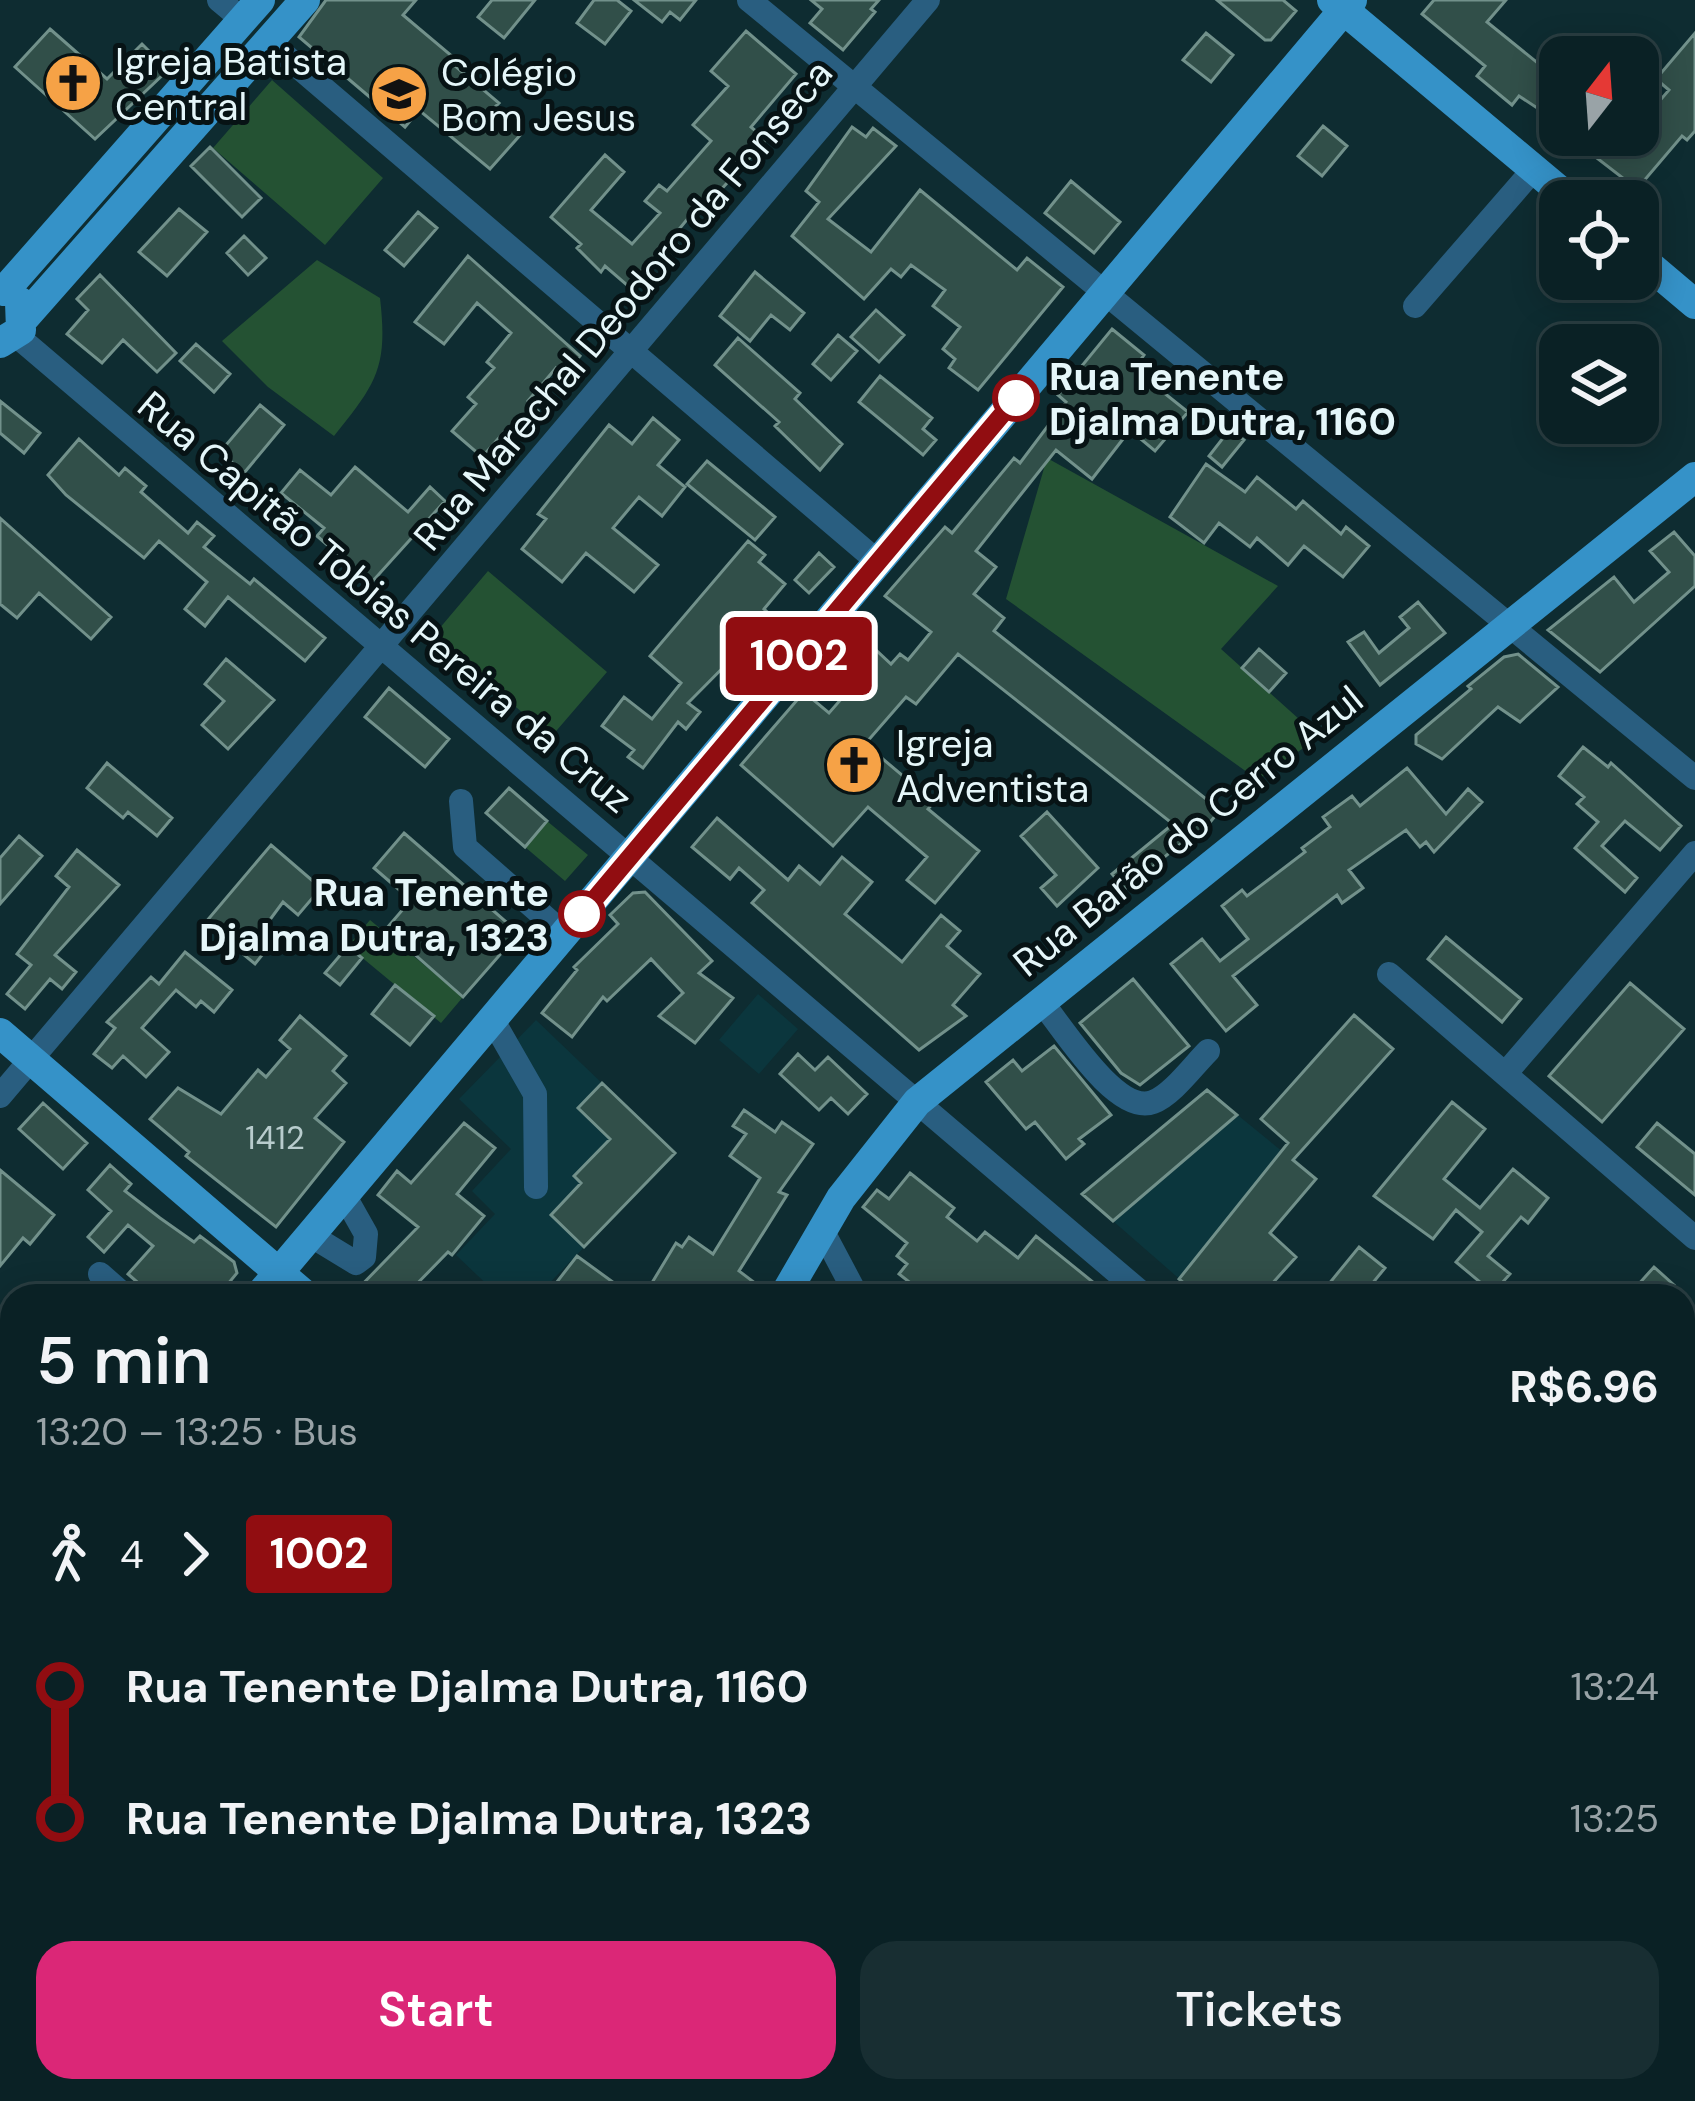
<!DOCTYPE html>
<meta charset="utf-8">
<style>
:root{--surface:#0a2125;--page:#182e32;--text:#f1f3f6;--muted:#99a3a7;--line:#2a3e42;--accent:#db2777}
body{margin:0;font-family:"DM Sans",sans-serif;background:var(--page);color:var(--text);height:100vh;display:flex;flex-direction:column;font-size:45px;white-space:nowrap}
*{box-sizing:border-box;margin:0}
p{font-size:39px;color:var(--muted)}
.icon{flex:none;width:66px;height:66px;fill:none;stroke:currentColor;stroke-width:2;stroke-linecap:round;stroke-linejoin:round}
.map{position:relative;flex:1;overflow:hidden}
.side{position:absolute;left:0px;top:1284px;width:1695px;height:819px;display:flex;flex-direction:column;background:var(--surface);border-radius:36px 36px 0 0;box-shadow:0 6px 30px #0003,0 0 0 3px var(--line)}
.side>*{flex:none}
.badge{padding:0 24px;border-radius:9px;font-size:42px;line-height:78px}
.needle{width:78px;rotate:17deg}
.buttons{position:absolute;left:1539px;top:36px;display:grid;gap:24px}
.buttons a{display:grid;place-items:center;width:120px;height:120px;border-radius:24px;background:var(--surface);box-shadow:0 6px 30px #0003,0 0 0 3px var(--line);font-size:60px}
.map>.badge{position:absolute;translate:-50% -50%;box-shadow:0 0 0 6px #fff}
.legs{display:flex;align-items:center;gap:18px;height:132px;padding:0 36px;font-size:39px}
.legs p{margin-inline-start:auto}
.head{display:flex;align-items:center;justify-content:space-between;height:204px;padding:0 36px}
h1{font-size:66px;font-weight:600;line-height:90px}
.action{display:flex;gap:24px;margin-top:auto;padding:24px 36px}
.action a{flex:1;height:138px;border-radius:36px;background:var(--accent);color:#fff;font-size:48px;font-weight:600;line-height:138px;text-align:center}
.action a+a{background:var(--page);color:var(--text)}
ul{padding:0 36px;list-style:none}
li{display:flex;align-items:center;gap:42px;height:132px;font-size:45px}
li i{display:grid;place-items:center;width:18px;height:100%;margin:0 15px;background:currentColor}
li i::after{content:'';width:30px;height:30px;margin:-15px;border:9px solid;border-radius:50%;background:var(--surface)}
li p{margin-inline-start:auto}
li:first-child i{background:linear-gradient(#0000 50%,currentColor 0)}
li:last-child i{background:linear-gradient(currentColor 50%,#0000 0)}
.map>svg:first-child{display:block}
.built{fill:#0b363d}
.green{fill:#245233}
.building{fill:#314f49;stroke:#72918b;stroke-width:3}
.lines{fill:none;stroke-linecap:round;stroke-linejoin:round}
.minor{stroke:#295e80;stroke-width:24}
.major{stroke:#3592c8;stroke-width:30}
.line-1-casing{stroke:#fff;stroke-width:27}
.line-1{stroke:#910d11;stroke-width:18}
.stop-1-dot{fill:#fff;stroke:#910d11;stroke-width:6}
.labels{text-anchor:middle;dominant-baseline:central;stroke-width:10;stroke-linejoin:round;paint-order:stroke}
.number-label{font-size:33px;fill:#b8cccd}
.poi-label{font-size:39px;fill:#e5f6f9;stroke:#071315;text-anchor:start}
.street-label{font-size:39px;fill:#e5f6f9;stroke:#071315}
.stop-label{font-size:39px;font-weight:bold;fill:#e5f6f9;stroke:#071315;text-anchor:start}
</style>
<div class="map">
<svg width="1695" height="2101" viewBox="0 0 1695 2101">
<rect width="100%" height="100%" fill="#0e2c31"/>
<!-- built -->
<path class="built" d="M 758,994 L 798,1029 L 759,1074 L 719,1040 Z
M 536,1020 L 675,1153 L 537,1296 L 499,1296 L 456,1255 L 495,1214 L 472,1191 L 511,1149 L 459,1099 Z
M 1207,1090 L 1316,1179 L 1215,1296 L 1199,1296 L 1082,1194 Z"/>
<!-- green -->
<path class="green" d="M 272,80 L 383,178 L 325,245 L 213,148 Z
M 317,260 L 380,298 C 388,367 377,383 334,436 L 268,387 L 222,341 Z
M 1047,458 L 1278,586 L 1221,649 L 1319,737 L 1258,780 L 1006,599 Z
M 488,571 L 607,672 L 551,737 L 433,636 Z
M 547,821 L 588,855 L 565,881 L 525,847 Z
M 370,920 L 463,997 L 441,1023 L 348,946 Z"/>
<!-- building -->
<path class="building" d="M 326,0 L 416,0 L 403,15 L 459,62 L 455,66 L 499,103 L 494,108 L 522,133 L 490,169 L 419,110 L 405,127 L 299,37 Z
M 492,0 L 535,0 L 504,38 L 478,17 Z
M 594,0 L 617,0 L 631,11 L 605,44 L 577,23 Z
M 634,0 L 696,0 L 680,20 L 670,12 L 662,22 Z
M 811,0 L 879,0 L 871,9 L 875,12 L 843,50 L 810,23 L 822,9 Z
M 1217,0 L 1283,0 L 1296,11 L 1271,40 L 1265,40 Z
M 1434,0 L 1506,0 L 1487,22 L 1560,81 L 1560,123 L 1519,96 L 1512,105 L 1477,76 L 1485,66 L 1422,14 Z
M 50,29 L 107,79 L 142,44 L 168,70 L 95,139 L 15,67 Z
M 746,31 L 796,74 L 751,127 L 766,140 L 717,194 L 712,189 L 671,239 L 679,246 L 664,262 L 656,255 L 628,286 L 605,266 L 601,272 L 577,248 L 581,244 L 551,217 L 605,155 L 624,172 L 591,210 L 632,244 L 660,213 L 645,201 L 659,185 L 667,191 L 711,141 L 693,125 L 728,86 L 711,71 Z
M 1206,33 L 1233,55 L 1211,82 L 1183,60 Z
M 1695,33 L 1695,131 L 1687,140 L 1682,136 L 1637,189 L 1567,135 L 1638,135 L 1638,126 L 1669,90 L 1656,79 Z
M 1323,126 L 1347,146 L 1322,176 L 1298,156 Z
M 852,127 L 866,137 L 873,128 L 896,146 L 828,219 L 871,252 L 920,190 L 1017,270 L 1027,258 L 1063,287 L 978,390 L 949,368 L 955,359 L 943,349 L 960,327 L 933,306 L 945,290 L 911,265 L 901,277 L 891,269 L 864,299 L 792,236 L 819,202 L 806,191 Z
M 210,147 L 261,198 L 242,217 L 191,166 Z
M 1071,181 L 1120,222 L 1094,253 L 1045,213 Z
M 179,209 L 207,232 L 167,276 L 139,252 Z
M 418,212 L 437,228 L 404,266 L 385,250 Z
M 244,236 L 266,258 L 248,275 L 227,253 Z
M 468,256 L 580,356 L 564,375 L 556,368 L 528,401 L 538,411 L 514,438 L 506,430 L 482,457 L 452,431 L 476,404 L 468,397 L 494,368 L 487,362 L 511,333 L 477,303 L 444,344 L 415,322 Z
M 755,272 L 804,313 L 790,330 L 771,315 L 750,341 L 720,316 Z
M 100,275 L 176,353 L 157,372 L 123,340 L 102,363 L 67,334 L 88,310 L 77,299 Z
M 876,310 L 904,335 L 879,362 L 851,337 Z
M 1112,329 L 1144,355 L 1134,369 L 1188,412 L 1155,451 L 1130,430 L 1092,479 L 1056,450 L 976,551 L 996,567 L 974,594 L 1004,618 L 994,631 L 1220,810 L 1195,841 L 1189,837 L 1125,889 L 1112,874 L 1173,824 L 958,654 L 916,704 L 906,697 L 865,744 L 934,802 L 928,809 L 979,851 L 935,903 L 907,880 L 927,857 L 868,807 L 833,846 L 741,765 L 804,692 L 829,713 L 865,672 L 847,656 L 863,638 L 891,664 L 900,654 L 908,660 L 931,632 L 885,596 L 945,527 L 952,533 L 1014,458 L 1020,463 L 1066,402 L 1058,395 Z
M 838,335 L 857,351 L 831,380 L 813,364 Z
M 738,338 L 800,393 L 795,399 L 842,444 L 820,470 L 775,426 L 779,422 L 715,365 Z
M 196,344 L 230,374 L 214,392 L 180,361 Z
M 880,376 L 932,418 L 923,429 L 936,440 L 923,455 L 859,402 Z
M 0,401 L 40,433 L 24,453 L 0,433 Z
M 260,405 L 284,425 L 244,473 L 220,452 Z
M 653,418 L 679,440 L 658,465 L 685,487 L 662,516 L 639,497 L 613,528 L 658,565 L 634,592 L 586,553 L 562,582 L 522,549 L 546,519 L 538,514 L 609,425 L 632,444 Z
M 1230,429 L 1244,440 L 1222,467 L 1209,456 Z
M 79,439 L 119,475 L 125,468 L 146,486 L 141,492 L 188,533 L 197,522 L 214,536 L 204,547 L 250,584 L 254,579 L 325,638 L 305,661 L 228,597 L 205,626 L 185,609 L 207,582 L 159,541 L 144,558 L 66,495 L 48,475 Z
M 707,461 L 775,517 L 755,540 L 687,484 Z
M 1206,464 L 1245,492 L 1257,477 L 1296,509 L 1303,501 L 1341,534 L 1346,527 L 1369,546 L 1343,577 L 1304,546 L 1288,565 L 1257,538 L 1250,547 L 1219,523 L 1204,543 L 1170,517 Z
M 355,467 L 408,512 L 430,487 L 445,501 L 371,583 L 317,536 L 324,528 L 281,493 L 300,470 L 331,495 Z
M 0,518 L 111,617 L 91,639 L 39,593 L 17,618 L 0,604 Z
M 1674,532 L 1695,556 L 1695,586 L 1600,672 L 1548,630 L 1614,577 L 1634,602 L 1669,572 L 1650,551 Z
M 748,541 L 765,555 L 759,562 L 785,584 L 764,609 L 773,617 L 688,703 L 700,712 L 686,729 L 678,722 L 643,768 L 628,757 L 634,750 L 602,726 L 624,697 L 652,719 L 681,683 L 650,656 Z
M 819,553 L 834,567 L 809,593 L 795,580 Z
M 1418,602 L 1445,633 L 1380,685 L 1348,642 L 1364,632 L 1379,653 L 1409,628 L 1400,617 Z
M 1259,649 L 1286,673 L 1269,692 L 1242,668 Z
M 1518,654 L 1558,687 L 1520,722 L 1498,707 L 1442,759 L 1416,744 L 1416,735 L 1471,689 L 1468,686 L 1504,657 Z
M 226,659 L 274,700 L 228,749 L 202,725 L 224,701 L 205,684 Z
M 389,688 L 449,739 L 425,767 L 365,717 Z
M 1583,747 L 1608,767 L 1611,763 L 1681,826 L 1660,850 L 1625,821 L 1602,846 L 1637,878 L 1625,892 L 1575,848 L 1598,822 L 1577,804 L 1584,797 L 1559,776 Z
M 107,763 L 172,818 L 157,836 L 128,812 L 123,818 L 87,788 Z
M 1407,768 L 1446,814 L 1468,789 L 1482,802 L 1434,852 L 1426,842 L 1420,847 L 1406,830 L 1349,870 L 1363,888 L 1342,903 L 1337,895 L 1233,976 L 1257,1005 L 1226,1031 L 1171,964 L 1202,939 L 1220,961 L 1248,939 L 1222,906 L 1242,890 L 1247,896 L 1305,852 L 1302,848 L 1330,827 L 1323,817 L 1352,796 L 1360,806 Z
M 509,788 L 547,821 L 525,847 L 486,813 Z
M 1047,812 L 1098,868 L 1057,906 L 1041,888 L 1056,875 L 1021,836 Z
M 717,818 L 788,880 L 799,866 L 820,884 L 842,857 L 872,882 L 845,914 L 902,962 L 941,915 L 960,931 L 947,946 L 980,974 L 953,1005 L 966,1016 L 919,1050 L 752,903 L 764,890 L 739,868 L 730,879 L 692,847 Z
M 404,833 L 519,933 L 463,997 L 386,929 L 411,900 L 374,868 Z
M 19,836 L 42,856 L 0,904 L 0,858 Z
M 271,845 L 321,888 L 298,915 L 283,902 L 263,929 L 275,939 L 255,964 L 205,923 Z
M 77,850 L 119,885 L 55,955 L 76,972 L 62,989 L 50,979 L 25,1009 L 7,994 L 31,965 L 17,954 L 69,887 L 56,876 Z
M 645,892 L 712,961 L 699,973 L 733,998 L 695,1043 L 659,1016 L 683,993 L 651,959 L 607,1001 L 603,997 L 572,1037 L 542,1013 L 577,970 L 574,967 L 618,924 L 610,915 L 633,893 Z
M 1446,937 L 1521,999 L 1502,1022 L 1428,959 Z
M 348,946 L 362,958 L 340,985 L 325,973 Z
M 185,952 L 232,990 L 214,1012 L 201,1001 L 196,1007 L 176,990 L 142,1028 L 169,1052 L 146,1077 L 123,1056 L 112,1068 L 94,1054 L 115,1028 L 107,1022 L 151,977 L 159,984 Z
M 1133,979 L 1189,1046 L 1140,1085 L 1121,1073 L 1080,1023 Z
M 1630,983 L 1684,1029 L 1602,1122 L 1549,1076 Z
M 395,985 L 434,1016 L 410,1045 L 372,1014 Z
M 1354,1015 L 1393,1049 L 1293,1160 L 1316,1179 L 1270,1233 L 1296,1257 L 1261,1296 L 1199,1296 L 1179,1279 L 1288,1143 L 1261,1119 Z
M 300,1016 L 346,1056 L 333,1071 L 346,1083 L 315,1118 L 344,1142 L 276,1227 L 186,1156 L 189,1152 L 150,1119 L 178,1088 L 221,1114 L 258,1070 L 266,1077 L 290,1049 L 280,1040 Z
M 1054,1046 L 1111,1115 L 1079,1139 L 1084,1144 L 1066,1159 L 1035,1122 L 1026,1129 L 986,1082 L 1013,1060 L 1022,1071 Z
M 798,1054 L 815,1070 L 828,1057 L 867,1094 L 848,1114 L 831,1098 L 819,1110 L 780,1074 Z
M 602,1083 L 675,1153 L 584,1247 L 551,1215 L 581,1183 L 574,1176 L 610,1139 L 578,1108 Z
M 1207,1090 L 1237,1115 L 1113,1221 L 1082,1194 Z
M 1452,1102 L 1485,1129 L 1444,1179 L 1480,1208 L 1513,1169 L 1548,1198 L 1528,1223 L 1521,1217 L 1488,1256 L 1510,1274 L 1493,1293 L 1456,1262 L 1482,1232 L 1456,1210 L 1433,1239 L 1374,1196 Z
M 43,1103 L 87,1143 L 63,1169 L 19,1129 Z
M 744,1110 L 775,1132 L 782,1122 L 813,1144 L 779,1192 L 787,1195 L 739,1271 L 755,1283 L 746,1296 L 644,1296 L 676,1243 L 682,1247 L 689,1237 L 713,1254 L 760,1178 L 730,1156 L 746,1134 L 733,1126 Z
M 464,1123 L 495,1148 L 457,1194 L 484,1216 L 452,1255 L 448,1252 L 405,1296 L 351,1296 L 418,1227 L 378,1195 L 397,1171 L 411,1183 Z
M 1657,1123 L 1695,1154 L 1695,1195 L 1637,1147 Z
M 110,1165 L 131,1184 L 125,1191 L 160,1218 L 194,1242 L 200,1236 L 234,1262 L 237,1273 L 218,1296 L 202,1287 L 194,1296 L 153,1296 L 128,1274 L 153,1246 L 128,1225 L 104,1252 L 88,1237 L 111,1211 L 88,1190 Z
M 0,1170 L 54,1215 L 30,1244 L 23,1238 L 0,1266 Z
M 910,1173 L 954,1208 L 947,1217 L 977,1241 L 985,1232 L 1018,1258 L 1036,1236 L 1099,1287 L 1092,1296 L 1010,1296 L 996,1285 L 987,1296 L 927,1296 L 899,1274 L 907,1264 L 897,1256 L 907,1243 L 863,1207 L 877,1190 L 889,1199 Z
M 1359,1247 L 1385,1268 L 1362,1296 L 1319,1296 Z
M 577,1256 L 632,1296 L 546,1296 Z
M 1654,1267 L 1674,1285 L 1664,1296 L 1628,1296 Z"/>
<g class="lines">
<!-- minor -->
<path class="minor" d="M 219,0 L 243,20
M 749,0 L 1695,778
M 268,41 L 878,562
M 1415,306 L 1534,169
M 17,336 L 1145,1296
M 461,801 L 465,847 L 564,934
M 1389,974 L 1695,1238
M 1040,1000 C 1062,1026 1116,1116 1153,1102 C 1172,1095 1193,1066 1208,1051
M 492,1019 L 535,1094 L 536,1187
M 1505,1074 L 1695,853
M 0,1096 L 928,0
M 821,1228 L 857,1296
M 310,1235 L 356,1263 L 364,1257 L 366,1234 L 344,1195
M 100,1274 L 125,1296
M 1683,1347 L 1695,1332
M 0,1753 L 12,1763
M 1683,1754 L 1695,1765
M 1683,1984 L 1695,1969
M 0,1988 L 12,1974
M 1273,2091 L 1278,2101
M 1600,2091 L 1612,2101
M 1049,2101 L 1057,2091"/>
<!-- major -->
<path class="major" d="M 1332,0 L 1572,201
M 1638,256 L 1695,304
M 4,291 L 260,0
M 25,317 L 305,0
M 0,343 L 21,330 L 20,302
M 0,1033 L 306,1296
M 259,1296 L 1352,0
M 784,1296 L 841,1198 L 917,1102 L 1695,477
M 0,1603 L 12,1589
M 960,2091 L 967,2101
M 403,2101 L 410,2091"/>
</g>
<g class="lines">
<!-- line-1 casing -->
<g class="line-1-casing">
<path id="line-1" d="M 582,914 L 1016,398"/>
</g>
<!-- line-1 -->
<use href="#line-1" class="line-1"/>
</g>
<!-- icons -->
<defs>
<g id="church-disc" transform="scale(3)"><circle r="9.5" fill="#f6a246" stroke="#071315"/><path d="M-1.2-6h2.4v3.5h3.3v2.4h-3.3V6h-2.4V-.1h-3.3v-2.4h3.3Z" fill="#111"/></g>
<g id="school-disc" transform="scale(3)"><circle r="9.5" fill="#f6a246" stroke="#071315"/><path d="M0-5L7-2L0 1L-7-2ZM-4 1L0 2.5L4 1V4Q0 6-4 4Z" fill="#111"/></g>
</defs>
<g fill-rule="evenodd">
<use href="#church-disc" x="73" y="83"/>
<use href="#school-disc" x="399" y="94"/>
<use href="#church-disc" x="854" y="765"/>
</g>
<!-- markers -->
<g class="stop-1-dot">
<circle cx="1016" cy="398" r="21"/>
<circle cx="582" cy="914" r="21"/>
</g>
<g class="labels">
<!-- number labels -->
<g class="number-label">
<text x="275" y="1137">1412</text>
</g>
<!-- poi labels -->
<g class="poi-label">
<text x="115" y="61">Igreja Batista<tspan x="115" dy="45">Central</tspan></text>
<text x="441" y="72">Colégio<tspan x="441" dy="45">Bom Jesus</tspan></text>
<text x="896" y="743">Igreja<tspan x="896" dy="45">Adventista</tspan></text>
</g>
<!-- street labels -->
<g class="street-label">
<text transform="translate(623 305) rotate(-50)">Rua Marechal Deodoro da Fonseca</text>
<text transform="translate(385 602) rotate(40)">Rua Capitão Tobias Pereira da Cruz</text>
<text transform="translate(1188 831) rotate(-39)">Rua Barão do Cerro Azul</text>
</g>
<!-- stop labels -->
<g class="stop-label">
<text x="1049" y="376">Rua Tenente<tspan x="1049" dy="45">Djalma Dutra, 1160</tspan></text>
<text x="549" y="892" text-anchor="end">Rua Tenente<tspan x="549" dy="45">Djalma Dutra, 1323</tspan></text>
</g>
</g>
</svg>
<div class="buttons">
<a><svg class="needle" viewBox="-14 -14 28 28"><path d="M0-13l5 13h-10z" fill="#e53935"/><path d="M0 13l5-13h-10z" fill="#99a3a7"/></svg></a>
<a><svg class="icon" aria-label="locate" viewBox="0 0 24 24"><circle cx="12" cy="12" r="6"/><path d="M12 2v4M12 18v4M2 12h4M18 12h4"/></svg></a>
<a><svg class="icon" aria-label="layers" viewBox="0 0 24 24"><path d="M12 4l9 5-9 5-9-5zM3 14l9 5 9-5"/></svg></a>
</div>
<b class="badge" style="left:799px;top:656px;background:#910d11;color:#fff">1002</b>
<section class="side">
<div class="head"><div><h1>5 min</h1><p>13:20 – 13:25 · Bus</p></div><b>R$6.96</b></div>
<div class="legs"><svg class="icon" aria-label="walk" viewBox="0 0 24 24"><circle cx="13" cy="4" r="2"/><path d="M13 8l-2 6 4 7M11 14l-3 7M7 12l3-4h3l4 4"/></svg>4<svg class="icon" aria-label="forward" viewBox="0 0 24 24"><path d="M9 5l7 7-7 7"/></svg><b class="badge" style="background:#910d11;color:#fff">1002</b></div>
<ul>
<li><i style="color:#910d11"></i><b>Rua Tenente Djalma Dutra, 1160</b><p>13:24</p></li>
<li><i style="color:#910d11"></i><b>Rua Tenente Djalma Dutra, 1323</b><p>13:25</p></li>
</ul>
<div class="action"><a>Start</a><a>Tickets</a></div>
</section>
</div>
